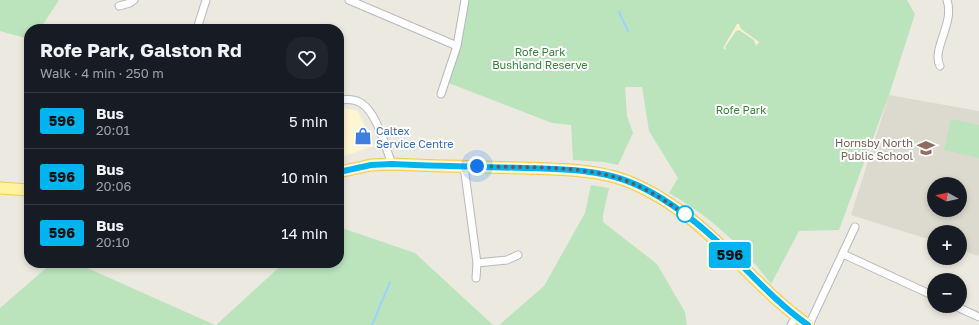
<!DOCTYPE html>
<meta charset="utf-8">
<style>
:root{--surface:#171b24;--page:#20242c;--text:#f1f3f6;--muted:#9ea1a6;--line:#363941}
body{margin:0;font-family:"Golos Text",sans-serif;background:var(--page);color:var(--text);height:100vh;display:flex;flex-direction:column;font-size:15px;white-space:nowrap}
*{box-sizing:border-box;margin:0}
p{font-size:13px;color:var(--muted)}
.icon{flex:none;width:22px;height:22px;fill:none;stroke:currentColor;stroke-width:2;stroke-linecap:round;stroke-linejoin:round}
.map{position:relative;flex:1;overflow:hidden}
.side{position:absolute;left:24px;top:24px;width:320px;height:244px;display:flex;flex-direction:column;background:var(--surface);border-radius:16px;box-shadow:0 2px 6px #0003}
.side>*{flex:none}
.badge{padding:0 8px;border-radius:3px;font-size:14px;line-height:26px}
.needle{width:26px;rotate:278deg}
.buttons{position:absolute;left:927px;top:177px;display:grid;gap:8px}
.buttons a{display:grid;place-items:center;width:40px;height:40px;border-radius:50%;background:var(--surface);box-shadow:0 2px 6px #0003;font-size:20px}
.you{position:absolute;width:20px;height:20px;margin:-10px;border:3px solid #fff;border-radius:50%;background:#1a73e8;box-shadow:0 0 0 6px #1a73e833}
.map>.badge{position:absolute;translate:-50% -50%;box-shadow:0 0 0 2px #fff}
.round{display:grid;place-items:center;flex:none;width:42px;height:42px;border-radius:16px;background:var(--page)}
.overview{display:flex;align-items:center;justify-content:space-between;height:68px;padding:0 16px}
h1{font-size:19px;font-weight:700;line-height:30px}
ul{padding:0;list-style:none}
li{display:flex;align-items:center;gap:12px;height:56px;padding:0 16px;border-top:1px solid var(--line)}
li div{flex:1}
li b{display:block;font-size:15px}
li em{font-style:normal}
li .badge{min-width:44px;font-weight:700;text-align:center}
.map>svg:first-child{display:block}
.commercial{fill:#fef5d3}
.education{fill:#dcd9ce;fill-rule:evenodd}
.green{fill:#bbe4bd}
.sand{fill:#faf1cd}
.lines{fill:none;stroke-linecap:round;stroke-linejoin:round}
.stream{stroke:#9dd1ff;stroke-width:2}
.minor-casing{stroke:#b6b8bd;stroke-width:9}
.primary-casing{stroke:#f1ca53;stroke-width:13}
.minor{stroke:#fff;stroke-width:7}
.primary{stroke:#fff3a2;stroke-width:11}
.line-casing{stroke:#fff;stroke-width:9}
.line{stroke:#00b5ef;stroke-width:6}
.walk{stroke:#595c61;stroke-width:4;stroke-dasharray:0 7.2}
.stop-dot{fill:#fff;stroke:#00b5ef;stroke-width:2}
.labels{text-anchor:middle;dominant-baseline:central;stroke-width:4;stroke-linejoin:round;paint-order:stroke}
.park-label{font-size:11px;fill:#34853a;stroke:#fff}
.shop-label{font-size:11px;fill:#366cbe;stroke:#fff;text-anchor:start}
.education-label{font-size:11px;fill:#785e54;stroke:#fff;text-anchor:end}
</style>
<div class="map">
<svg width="979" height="325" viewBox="0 0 979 325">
<rect width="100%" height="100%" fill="#eceae0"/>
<!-- commercial -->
<path class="commercial" d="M 339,107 L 358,111 L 374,146 L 339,158 Z"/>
<!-- education -->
<path class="education" d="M 889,95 L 979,111 L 979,256 L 960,250 L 960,232 L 934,232 L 934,241 L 851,215 ZM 934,184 L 960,184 L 960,210 L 934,210 Z"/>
<!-- green -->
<path class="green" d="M 0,0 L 59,0 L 40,29 L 29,29 L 29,39 L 0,31 Z
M 466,0 L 907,0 L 915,14 L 889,95 L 839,230 L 799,231 L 771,284 C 743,247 710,216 669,193 L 678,178 L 649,131 L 642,87 L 625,87 L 627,116 L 633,133 L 618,165 L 604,162 L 573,160 L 571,125 L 552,123 L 446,82 Z
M 951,119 L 979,125 L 979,158 L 944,150 Z
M 591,185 L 609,188 L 603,215 L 603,222 L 657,264 L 685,312 L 687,325 L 499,325 L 544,286 L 585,213 Z
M 339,227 L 415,253 L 493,325 L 216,325 L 284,263 L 339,263 Z
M 52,263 L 76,263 L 215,325 L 0,325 L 0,308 Z"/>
<!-- sand -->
<path class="sand" d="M 737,24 L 739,24 L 741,29 L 759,42 L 756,46 L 754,40 L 739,30 L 736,31 L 725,47 L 726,50 L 723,48 Z"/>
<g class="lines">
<!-- stream -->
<path class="stream" d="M 619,12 L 628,31
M 372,325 L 390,282"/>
<!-- minor casing -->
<g class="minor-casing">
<path id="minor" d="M 349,0 L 457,46
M 119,6 L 130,3 L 134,0
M 197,29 L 206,0
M 940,66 C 931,49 955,24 947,0
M 441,94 L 457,46 L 465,0
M 339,100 C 346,99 355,99 361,103 C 377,113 385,146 392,164
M 464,166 L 477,263 L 507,260 L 518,255
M 843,254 L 934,296
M 476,278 L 477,263
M 955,306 L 979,317
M 791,325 L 796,317
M 809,325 L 855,227"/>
</g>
<!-- primary casing -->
<g class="primary-casing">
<path id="primary" d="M 339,172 L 371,165 L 392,164 C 435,166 478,167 522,168 C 552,169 585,169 615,177 C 639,184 666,200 687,216 C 730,249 763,293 808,325
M 0,188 L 29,190"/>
</g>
<!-- minor -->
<use href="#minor" class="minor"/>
<!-- primary -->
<use href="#primary" class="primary"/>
</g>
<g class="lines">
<!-- line casing -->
<g class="line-casing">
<path id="line" d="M 339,172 L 371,165 L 392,164 C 436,166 480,167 525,168 C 554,169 586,169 615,177 C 637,183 661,197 679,210 C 727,243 761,292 808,325"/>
</g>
<!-- line -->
<use href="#line" class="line"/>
<!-- walk -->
<path class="walk" d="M 477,166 C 522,168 571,165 615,177 C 640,184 667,201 688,217 L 685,214"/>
</g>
<!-- icons -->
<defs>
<g id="shop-bare" transform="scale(1.38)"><path d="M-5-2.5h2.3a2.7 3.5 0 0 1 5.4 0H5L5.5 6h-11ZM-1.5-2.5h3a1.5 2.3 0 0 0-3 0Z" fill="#3f7fe0" stroke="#fff" stroke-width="2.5" paint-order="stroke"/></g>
<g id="school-bare" transform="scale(1.38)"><path d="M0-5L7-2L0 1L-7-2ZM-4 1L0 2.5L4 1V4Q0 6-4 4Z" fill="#8d6e63" stroke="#fff" stroke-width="2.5" paint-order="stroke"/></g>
</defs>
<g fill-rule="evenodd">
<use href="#shop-bare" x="363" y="136"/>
<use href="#school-bare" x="926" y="148"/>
</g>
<!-- markers -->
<circle class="stop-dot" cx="685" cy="214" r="8"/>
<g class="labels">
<!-- park labels -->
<g class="park-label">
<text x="540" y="51">Rofe Park<tspan x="540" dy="13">Bushland Reserve</tspan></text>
<text x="741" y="109">Rofe Park</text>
</g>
<!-- shop labels -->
<g class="shop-label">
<text x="376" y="130">Caltex<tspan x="376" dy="13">Service Centre</tspan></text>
</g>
<!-- education labels -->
<g class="education-label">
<text x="913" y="142">Hornsby North<tspan x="913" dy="13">Public School</tspan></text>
</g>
</g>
</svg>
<div class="buttons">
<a><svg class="needle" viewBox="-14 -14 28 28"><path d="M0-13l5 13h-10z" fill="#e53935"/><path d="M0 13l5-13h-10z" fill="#9ea1a6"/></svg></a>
<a>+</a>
<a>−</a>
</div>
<div class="you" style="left:477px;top:166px"></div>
<b class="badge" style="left:730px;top:255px;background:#00b5ef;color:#111">596</b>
<section class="side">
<div class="overview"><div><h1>Rofe Park, Galston Rd</h1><p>Walk · 4 min · 250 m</p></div><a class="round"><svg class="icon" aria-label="heart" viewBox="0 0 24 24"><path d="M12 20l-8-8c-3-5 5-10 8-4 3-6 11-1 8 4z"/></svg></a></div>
<ul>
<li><span class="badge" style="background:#00b5ef;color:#111">596</span><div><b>Bus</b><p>20:01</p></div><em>5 min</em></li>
<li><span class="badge" style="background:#00b5ef;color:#111">596</span><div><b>Bus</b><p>20:06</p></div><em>10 min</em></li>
<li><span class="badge" style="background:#00b5ef;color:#111">596</span><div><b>Bus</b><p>20:10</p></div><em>14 min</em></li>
</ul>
</section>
</div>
